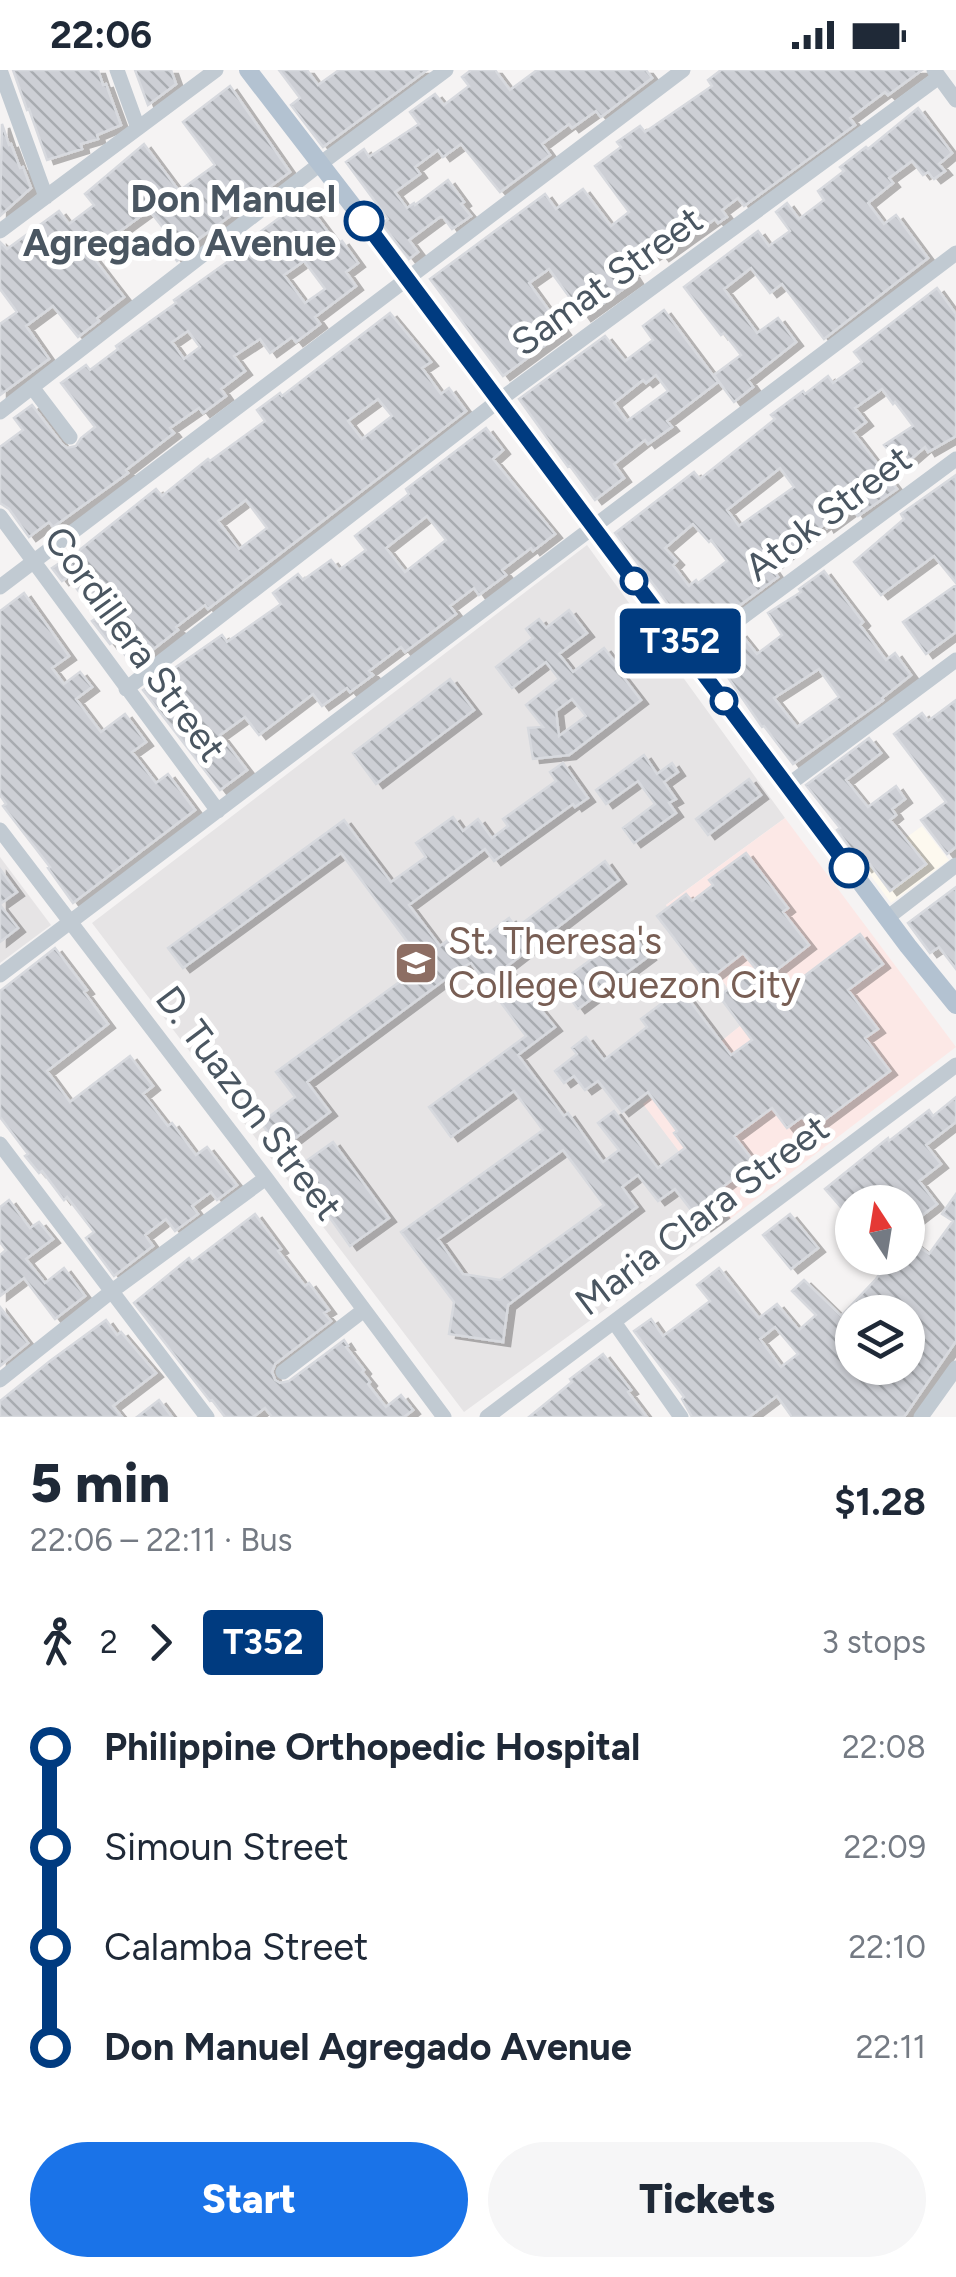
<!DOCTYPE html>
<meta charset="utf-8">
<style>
:root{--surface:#fff;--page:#f6f6f7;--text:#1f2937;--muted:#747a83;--accent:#1a73e8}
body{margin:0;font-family:Figtree,sans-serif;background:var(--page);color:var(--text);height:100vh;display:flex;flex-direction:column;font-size:38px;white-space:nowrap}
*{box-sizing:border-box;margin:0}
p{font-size:32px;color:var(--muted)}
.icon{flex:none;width:55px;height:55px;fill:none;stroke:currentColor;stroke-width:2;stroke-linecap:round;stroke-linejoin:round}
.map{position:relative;height:1347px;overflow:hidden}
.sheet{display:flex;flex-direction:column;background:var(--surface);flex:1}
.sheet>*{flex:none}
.badge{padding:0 20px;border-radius:8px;font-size:35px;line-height:65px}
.needle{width:65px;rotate:348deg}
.fabs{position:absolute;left:835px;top:1115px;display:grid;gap:20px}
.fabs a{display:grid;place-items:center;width:90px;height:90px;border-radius:50%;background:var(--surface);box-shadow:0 2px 8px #0004;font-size:50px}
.map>.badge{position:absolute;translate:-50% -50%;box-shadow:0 0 0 5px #fff}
.legs{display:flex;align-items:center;gap:15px;height:110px;padding:0 30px;font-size:32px}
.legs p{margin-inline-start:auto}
.overview{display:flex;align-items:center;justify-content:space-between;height:170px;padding:0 30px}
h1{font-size:55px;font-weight:800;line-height:75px}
.cta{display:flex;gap:20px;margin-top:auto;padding:20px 30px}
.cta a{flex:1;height:115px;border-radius:60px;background:var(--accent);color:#fff;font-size:40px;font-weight:800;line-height:115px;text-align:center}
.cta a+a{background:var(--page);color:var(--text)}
ul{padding:0 30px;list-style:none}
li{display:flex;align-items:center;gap:35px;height:100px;font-size:38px}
li i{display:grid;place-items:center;width:15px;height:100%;margin:0 12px;background:currentColor}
li i::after{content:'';width:25px;height:25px;margin:-12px;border:8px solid;border-radius:50%;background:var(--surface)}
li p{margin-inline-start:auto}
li:first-child i{background:linear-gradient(#0000 50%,currentColor 0)}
li:last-child i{background:linear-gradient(currentColor 50%,#0000 0)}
.status{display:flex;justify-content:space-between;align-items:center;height:70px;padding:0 50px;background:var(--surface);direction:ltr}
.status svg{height:28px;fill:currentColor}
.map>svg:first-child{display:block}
.commercial{fill:#fdf9ef}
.education{fill:#e6e4e5}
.medical{fill:#fce8e6}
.building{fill:url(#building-back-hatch);stroke:#d7d9de;stroke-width:2.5;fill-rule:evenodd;filter:url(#shadow)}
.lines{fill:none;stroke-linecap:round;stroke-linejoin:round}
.minor{stroke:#c1cad2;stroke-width:15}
.major{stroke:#b3c2d1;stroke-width:18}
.line-1-casing{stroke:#fff;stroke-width:22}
.line-1{stroke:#003b80;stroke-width:15}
.stop-1-dot{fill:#fff;stroke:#003b80;stroke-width:5}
.labels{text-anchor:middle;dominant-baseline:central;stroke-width:10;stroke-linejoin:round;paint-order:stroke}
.stop-label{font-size:38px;font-weight:bold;fill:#4a5661;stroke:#fff;text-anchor:end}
.street-label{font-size:38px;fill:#4a5661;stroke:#fff}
.education-label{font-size:38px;fill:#785e54;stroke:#fff;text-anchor:start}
</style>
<div class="status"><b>22:06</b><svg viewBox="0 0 49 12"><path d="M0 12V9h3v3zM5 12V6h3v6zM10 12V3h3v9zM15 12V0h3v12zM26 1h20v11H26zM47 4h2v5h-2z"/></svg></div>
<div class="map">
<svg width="956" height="1347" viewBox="0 0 956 1347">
<defs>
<pattern id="building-back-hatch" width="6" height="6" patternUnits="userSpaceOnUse" patternTransform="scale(2.5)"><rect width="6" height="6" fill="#cdcfd5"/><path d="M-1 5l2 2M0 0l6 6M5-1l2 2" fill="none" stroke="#a8abb0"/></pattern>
<filter id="shadow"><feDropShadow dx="7" dy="4" stdDeviation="0" flood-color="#0004"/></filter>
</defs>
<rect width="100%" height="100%" fill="#f5f3f3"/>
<!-- commercial -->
<path class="commercial" d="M 922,756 L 949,790 L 891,833 L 865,798 Z"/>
<!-- education -->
<path class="education" d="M 587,475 L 785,748 L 666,835 L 750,948 L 644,1034 L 730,1149 L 464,1342 L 92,853 Z
M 0,787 L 51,855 L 0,893 Z"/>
<!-- medical -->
<path class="medical" d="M 785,748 L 956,977 L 730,1149 L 643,1034 L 750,948 L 666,835 Z"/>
<!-- building -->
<path class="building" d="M 13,0 L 98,0 L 103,15 L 106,14 L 121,55 L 97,65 L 98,69 L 81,74 L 82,79 L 47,90 L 29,39 L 27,40 Z
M 135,0 L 171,0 L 176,14 L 148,35 Z
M 279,0 L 307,0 L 318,15 L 339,0 L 427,0 L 323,77 L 291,35 L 300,28 Z
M 471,0 L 495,0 L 510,20 L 537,0 L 646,0 L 652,8 L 601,47 L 596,41 L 572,58 L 569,54 L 542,74 L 550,85 L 500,122 L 461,74 L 443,87 L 438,80 L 415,97 L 420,104 L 395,122 L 407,138 L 414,133 L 415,135 L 448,110 L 464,132 L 461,134 L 471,146 L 452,159 L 443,147 L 440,147 L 409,170 L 418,182 L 409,189 L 382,154 L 388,149 L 346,92 L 364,79 L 369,87 L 419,54 L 410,42 L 435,24 L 444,35 L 469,16 L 462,7 Z
M 721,0 L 922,0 L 888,25 L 885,22 L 850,48 L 855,55 L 744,136 L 738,128 L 722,140 L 727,147 L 718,153 L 715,149 L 662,187 L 658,182 L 631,202 L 636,210 L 584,247 L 549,199 L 529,213 L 564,261 L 503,306 L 430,209 L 545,124 L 556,139 L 583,119 L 611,156 L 629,142 L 595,96 L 621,77 L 617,72 L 640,56 L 645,62 L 712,16 L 708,10 Z
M 230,16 L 290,102 L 189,176 L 192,179 L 177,191 L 161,169 L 168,164 L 149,140 L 90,183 L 124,227 L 97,248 L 99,251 L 78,267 L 53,236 L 26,256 L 49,289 L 0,325 L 0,254 L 17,242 L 0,219 L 0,172 L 7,179 L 59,141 L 69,154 L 94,135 L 85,124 L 144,74 L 179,121 L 215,95 L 183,52 Z
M 918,38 L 952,83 L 939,94 L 945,101 L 934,109 L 928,102 L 923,105 L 912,91 L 889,108 L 893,113 L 868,133 L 884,154 L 896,145 L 928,188 L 824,269 L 782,214 L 770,223 L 751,198 L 724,219 L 757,263 L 778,248 L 796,272 L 748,310 L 753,317 L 734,332 L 714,305 L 741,285 L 724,263 L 721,265 L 684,217 L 758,161 L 769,176 L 790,161 L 776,142 L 787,133 L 799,149 L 824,130 L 818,121 L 844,101 L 840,97 L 866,77 L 868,79 Z
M 2,54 L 9,75 L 11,74 L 20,98 L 23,97 L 31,118 L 0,146 Z
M 304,130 L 337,174 L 342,171 L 358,193 L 346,202 L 356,216 L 315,247 L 320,254 L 296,272 L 292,267 L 270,283 L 260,269 L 234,286 L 245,301 L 221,319 L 226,326 L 203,343 L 199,338 L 170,358 L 174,363 L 126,400 L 128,403 L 53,457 L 49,452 L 29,467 L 9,439 L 0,433 L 0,377 L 23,360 L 14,348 L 32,335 L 62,374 L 67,378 L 76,376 L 81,368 L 95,357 L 61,313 L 86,295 L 90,300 L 118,279 L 116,276 L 176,233 L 174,230 L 230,190 L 227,186 ZM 304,191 L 325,219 L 305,233 L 284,205 ZM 188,261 L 200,277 L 184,289 L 172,272 Z
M 937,218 L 956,244 L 956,366 L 928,382 L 925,377 L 903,396 L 884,375 L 913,356 L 895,332 L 893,334 L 882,319 L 855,338 L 866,352 L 853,362 L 897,419 L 858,446 L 853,439 L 827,458 L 825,454 L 771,497 L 778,507 L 694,569 L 615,463 L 694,402 L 700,409 L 775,349 L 771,345 L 803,321 L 805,324 L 828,306 L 833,313 L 862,292 L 854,282 ZM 780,398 L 794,417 L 739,456 L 727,440 ZM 693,454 L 709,472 L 711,470 L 727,491 L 698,513 L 696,510 L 689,516 L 673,495 L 677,491 L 665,478 Z
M 664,240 L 718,312 L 667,351 L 672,357 L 648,374 L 645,370 L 614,394 L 624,408 L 595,430 L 570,396 L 568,397 L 519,329 L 605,266 L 625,291 L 653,270 L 643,256 ZM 656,305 L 668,321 L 627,351 L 614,333 L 643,310 L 646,313 Z
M 390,243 L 431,292 L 422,298 L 441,324 L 449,318 L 466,341 L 208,539 L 205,535 L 176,557 L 178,560 L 133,595 L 114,571 L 110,574 L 92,551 L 98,547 L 68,507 L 62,511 L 52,498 L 61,492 L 62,494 L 156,419 L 162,426 L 208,389 L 210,391 L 265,351 L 257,340 L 280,323 L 282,326 ZM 378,329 L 392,346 L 362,369 L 348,351 ZM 246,430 L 267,458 L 239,479 L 218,451 Z
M 486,358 L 503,380 L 493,389 L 555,464 L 533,481 L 531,478 L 502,500 L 506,505 L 479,525 L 474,518 L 450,536 L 456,544 L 405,582 L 401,577 L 369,601 L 373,605 L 350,622 L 347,618 L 322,636 L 313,624 L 259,665 L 245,647 L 220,665 L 247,700 L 220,720 L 143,620 L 222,565 L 227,572 L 281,534 L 273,523 L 298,504 L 303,510 L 331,490 L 339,500 L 366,480 L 355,466 L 409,424 L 406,419 ZM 427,446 L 446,470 L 405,502 L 386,478 Z
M 956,405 L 956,513 L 934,486 L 881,525 L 854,492 L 904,449 L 901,444 Z
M 824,501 L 863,552 L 860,555 L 886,590 L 895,583 L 911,605 L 882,628 L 883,630 L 793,694 L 764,656 L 762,657 L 712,584 L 740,563 L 757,584 L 782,565 L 768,543 L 801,522 L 799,519 ZM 819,599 L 839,627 L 797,657 L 774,628 Z
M 956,515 L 956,562 L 926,584 L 903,552 Z
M 24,523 L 69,586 L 52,598 L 64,614 L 80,602 L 92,617 L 76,629 L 101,662 L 125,644 L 146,672 L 132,682 L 156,713 L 168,704 L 195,740 L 73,833 L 48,798 L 50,797 L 3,736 L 6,734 L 0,725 L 0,541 Z
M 569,540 L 587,563 L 559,584 L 573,602 L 604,578 L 619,597 L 617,599 L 641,630 L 569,685 L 533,689 L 528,658 L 543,657 L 526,635 L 559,609 L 546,592 L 512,618 L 496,597 L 533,568 L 526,559 L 539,549 L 546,558 ZM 572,629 L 586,646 L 559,666 L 556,641 Z
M 450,609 L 474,640 L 376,714 L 353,683 Z
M 956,630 L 956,777 L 947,784 L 921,750 L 946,732 L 894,664 L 922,643 L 928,651 Z
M 869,668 L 881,683 L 846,710 L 868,737 L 896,716 L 905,729 L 892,739 L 896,745 L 890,750 L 926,794 L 890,821 L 870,794 L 865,798 L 837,760 L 840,758 L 806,715 Z
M 644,685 L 657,704 L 672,693 L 678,702 L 664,712 L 676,729 L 669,733 L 676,743 L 634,773 L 623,758 L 655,734 L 638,711 L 606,734 L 596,720 Z
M 563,693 L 588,728 L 575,737 L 573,734 L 494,791 L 485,779 L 409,835 L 440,876 L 464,858 L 475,873 L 509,848 L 516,858 L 605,791 L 619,810 L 506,897 L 555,957 L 518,985 L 564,1046 L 568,1043 L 603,1092 L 619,1080 L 598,1053 L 614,1041 L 658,1098 L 685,1078 L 674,1063 L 677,1061 L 648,1022 L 622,1042 L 598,1011 L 585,1020 L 574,1006 L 564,1013 L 555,1001 L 577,984 L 572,978 L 586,967 L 604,990 L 647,957 L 641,949 L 681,919 L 731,985 L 752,970 L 719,926 L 756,899 L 743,883 L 707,911 L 657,846 L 686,824 L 692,831 L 713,815 L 709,810 L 746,783 L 788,838 L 783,842 L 809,875 L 761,912 L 774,929 L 860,864 L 883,894 L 848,920 L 878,959 L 865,968 L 890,1001 L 812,1059 L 802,1047 L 787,1058 L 772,1038 L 734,1066 L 755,1093 L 709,1127 L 722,1144 L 704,1157 L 675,1119 L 658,1131 L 638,1105 L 622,1117 L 637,1137 L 508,1235 L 503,1272 L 449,1264 L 454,1232 L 401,1162 L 543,1060 L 514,1021 L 451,1067 L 429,1037 L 526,966 L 471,893 L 459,899 L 307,1012 L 330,1042 L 281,1079 L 261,1053 L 295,1027 L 276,1002 L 424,894 L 341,783 L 183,898 L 168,878 L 344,750 L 391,812 L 426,787 L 416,773 L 453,747 L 463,761 L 478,749 L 492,768 L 508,756 L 503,749 L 556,711 L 550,702 ZM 563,1080 L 604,1135 L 500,1210 L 463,1204 L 438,1169 Z
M 749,709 L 761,725 L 708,765 L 696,749 Z
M 0,799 L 17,822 L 0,834 Z
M 956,817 L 956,899 L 939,877 L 930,883 L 908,853 Z
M 0,835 L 18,858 L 0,872 Z
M 630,861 L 649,886 L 578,939 L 559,913 Z
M 55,878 L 87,920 L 84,922 L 108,954 L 47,1001 L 70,1032 L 130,986 L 153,1016 L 143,1024 L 168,1056 L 172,1053 L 196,1085 L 207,1077 L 237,1115 L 217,1130 L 211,1122 L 192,1136 L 198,1144 L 175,1161 L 166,1149 L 145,1165 L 153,1176 L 114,1206 L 86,1168 L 94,1162 L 67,1127 L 64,1130 L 42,1101 L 39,1103 L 25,1086 L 28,1084 L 0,1047 L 0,921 Z
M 956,1027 L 956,1052 L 926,1075 L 941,1094 L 919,1111 L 937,1134 L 915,1151 L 908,1142 L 908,1132 L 852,1132 L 852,1150 L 825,1119 L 888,1068 L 889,1071 L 929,1040 L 933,1046 Z
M 333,1072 L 389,1148 L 350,1176 L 295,1099 Z
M 956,1124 L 956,1271 L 904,1347 L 792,1347 L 777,1326 L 749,1347 L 692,1347 L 682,1329 L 684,1327 L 634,1261 L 651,1249 L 663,1266 L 710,1231 L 697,1215 L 719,1198 L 759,1248 L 777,1234 L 799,1260 L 816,1245 L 792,1221 L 804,1210 L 841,1246 L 876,1209 L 890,1190 L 897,1194 L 902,1188 L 908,1188 L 908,1179 L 913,1172 L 929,1184 L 953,1151 L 942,1144 ZM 852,1242 L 908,1242 L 908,1298 L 852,1298 ZM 775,1257 L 798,1284 L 781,1297 L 760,1269 Z
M 9,1130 L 30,1158 L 39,1152 L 53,1169 L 26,1189 L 45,1213 L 64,1198 L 85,1226 L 55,1249 L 24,1208 L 0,1226 L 0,1185 L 6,1180 L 0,1172 L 0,1137 Z
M 255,1144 L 281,1179 L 278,1181 L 305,1216 L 309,1213 L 329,1240 L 324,1243 L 331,1251 L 275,1294 L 272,1302 L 275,1310 L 280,1313 L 289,1311 L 344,1270 L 348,1276 L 346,1277 L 364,1300 L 362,1302 L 370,1312 L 368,1314 L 386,1337 L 401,1325 L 413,1340 L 404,1347 L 272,1347 L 265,1338 L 253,1347 L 225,1347 L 212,1330 L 210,1331 L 134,1233 L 189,1188 L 192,1192 Z
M 790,1144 L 818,1178 L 791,1199 L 763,1165 Z
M 0,1237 L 28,1273 L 0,1296 Z
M 106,1250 L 117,1265 L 121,1262 L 156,1303 L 113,1336 L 122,1347 L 0,1347 L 0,1331 L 50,1291 Z
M 603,1284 L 631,1320 L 628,1322 L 647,1347 L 529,1347 L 572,1312 L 570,1309 Z
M 159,1330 L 172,1347 L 137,1347 Z"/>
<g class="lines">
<!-- minor -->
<path class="minor" d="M 0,0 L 46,127
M 117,0 L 138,58
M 934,0 L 956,30
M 0,161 L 216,0
M 32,317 L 70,367
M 0,342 L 320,94 L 446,0
M 0,446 L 218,741
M 0,517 L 683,0
M 690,586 L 956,389
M 126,619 L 498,331 L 939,7
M 788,715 L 956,590
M 0,760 L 266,1108 L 444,1347
M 887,848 L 956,795
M 0,905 L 956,183
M 0,1074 L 207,1347
M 614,1252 L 681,1347
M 283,1302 L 364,1240
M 0,1310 L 112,1221 L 266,1108
M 487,1347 L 956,995
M 921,1347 L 956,1298"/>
<!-- major -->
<path class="major" d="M 248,0 L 409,209 L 908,876 L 956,935"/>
</g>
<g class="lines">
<!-- line-1 casing -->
<g class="line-1-casing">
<path id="line-1" d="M 364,151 L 849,798"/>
</g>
<!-- line-1 -->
<use href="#line-1" class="line-1"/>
</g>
<!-- icons -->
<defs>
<g id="school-square" transform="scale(2.25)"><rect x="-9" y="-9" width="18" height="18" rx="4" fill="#8d6e63" stroke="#fff"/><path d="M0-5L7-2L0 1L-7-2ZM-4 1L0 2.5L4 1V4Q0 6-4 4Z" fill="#fff"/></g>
</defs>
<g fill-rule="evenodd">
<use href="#school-square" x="416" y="893"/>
</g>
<!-- markers -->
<g class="stop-1-dot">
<circle cx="364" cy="151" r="18"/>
<circle cx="634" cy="511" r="12"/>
<circle cx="724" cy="631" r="12"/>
<circle cx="849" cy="798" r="18"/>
</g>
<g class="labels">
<!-- stop labels -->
<g class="stop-label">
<text x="336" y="129">Don Manuel<tspan x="336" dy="44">Agregado Avenue</tspan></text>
</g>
<!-- street labels -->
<g class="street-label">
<text transform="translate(607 211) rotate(-36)">Samat Street</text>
<text transform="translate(828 443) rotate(-37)">Atok Street</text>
<text transform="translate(135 574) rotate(54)">Cordillera Street</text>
<text transform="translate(249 1033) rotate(53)">D. Tuazon Street</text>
<text transform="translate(702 1145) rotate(-37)">Maria Clara Street</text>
</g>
<!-- education labels -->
<g class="education-label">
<text x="448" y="871">St. Theresa's<tspan x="448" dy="44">College Quezon City</tspan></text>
</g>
</g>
</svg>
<div class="fabs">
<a><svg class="needle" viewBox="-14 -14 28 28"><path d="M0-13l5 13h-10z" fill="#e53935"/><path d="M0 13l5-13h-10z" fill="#747a83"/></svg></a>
<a><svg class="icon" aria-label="layers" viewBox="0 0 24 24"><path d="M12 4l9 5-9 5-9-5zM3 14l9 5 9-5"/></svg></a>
</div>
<b class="badge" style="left:680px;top:571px;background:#003b80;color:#fff">T352</b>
</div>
<section class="sheet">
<div class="overview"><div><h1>5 min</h1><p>22:06 – 22:11 · Bus</p></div><b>$1.28</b></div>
<div class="legs"><svg class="icon" aria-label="walk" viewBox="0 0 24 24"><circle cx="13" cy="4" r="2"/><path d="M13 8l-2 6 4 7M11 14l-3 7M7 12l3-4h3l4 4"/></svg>2<svg class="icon" aria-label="forward" viewBox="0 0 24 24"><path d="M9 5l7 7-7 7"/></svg><b class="badge" style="background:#003b80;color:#fff">T352</b><p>3 stops</p></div>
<ul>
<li><i style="color:#003b80"></i><b>Philippine Orthopedic Hospital</b><p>22:08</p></li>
<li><i style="color:#003b80"></i><span>Simoun Street</span><p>22:09</p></li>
<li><i style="color:#003b80"></i><span>Calamba Street</span><p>22:10</p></li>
<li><i style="color:#003b80"></i><b>Don Manuel Agregado Avenue</b><p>22:11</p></li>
</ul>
<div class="cta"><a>Start</a><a>Tickets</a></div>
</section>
